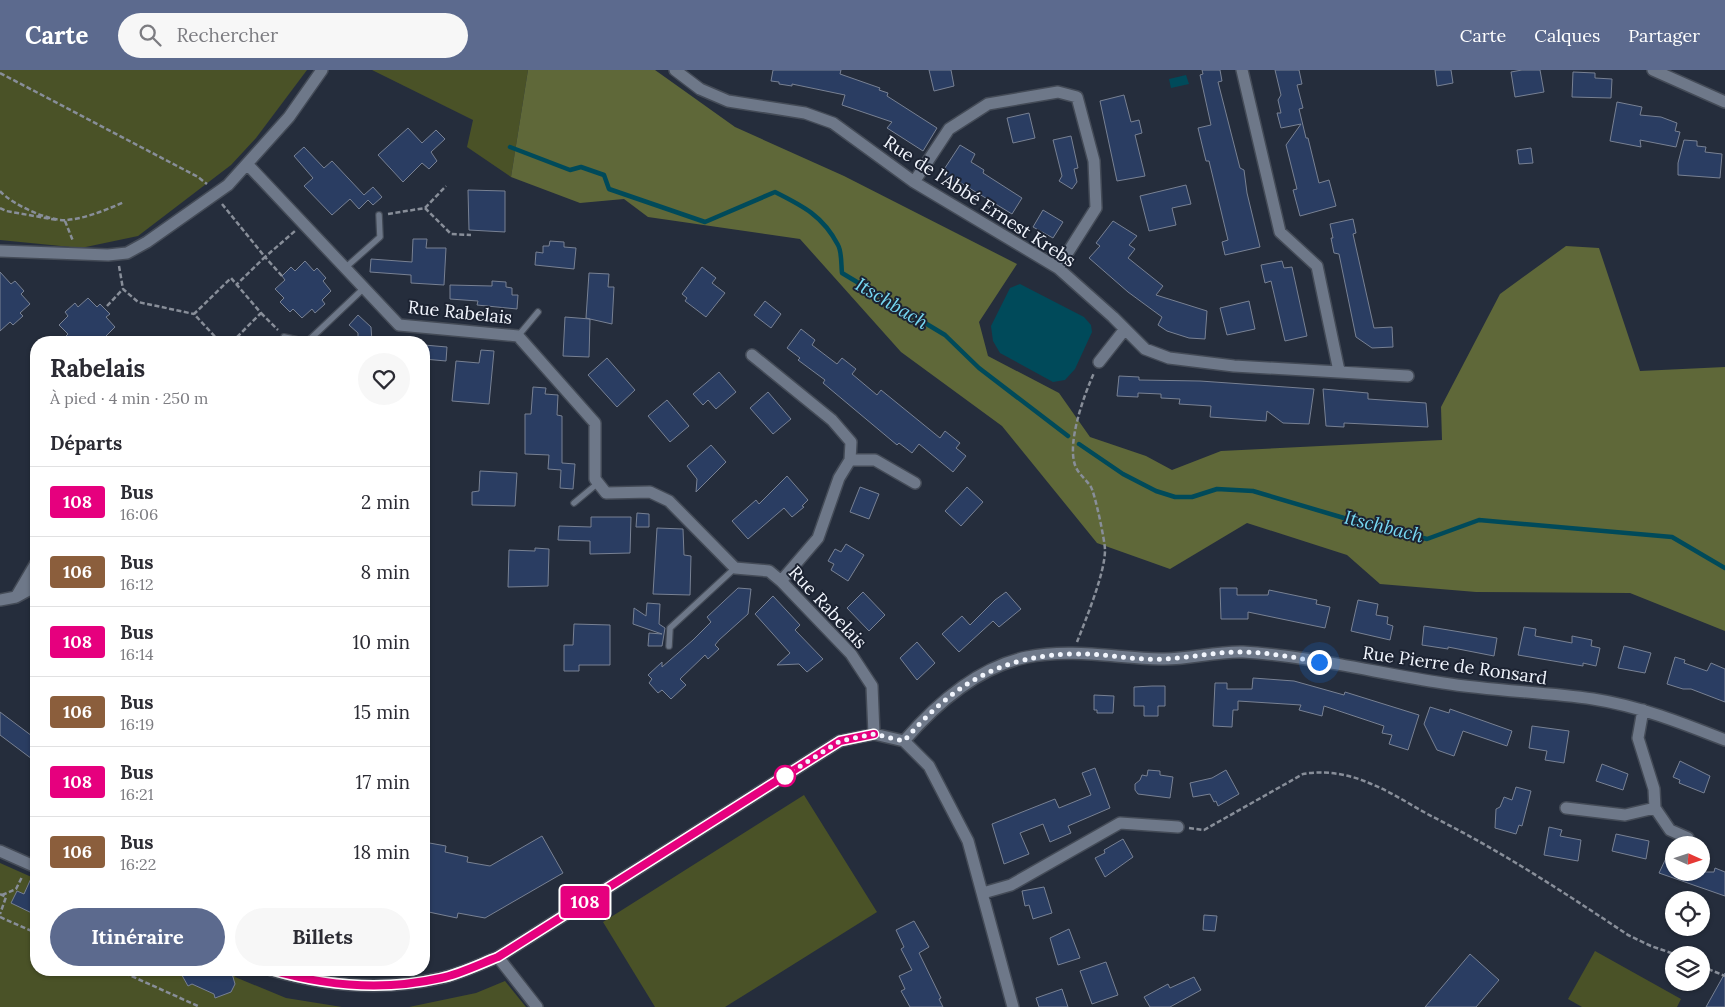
<!DOCTYPE html>
<html lang="fr">
<meta charset="utf-8">
<style>
:root{--surface:#fff;--page:#f7f7f7;--text:#2b2b33;--muted:#7c7c81;--line:#e1e1e2;--accent:#5c6a8e}
body{margin:0;font-family:Lora,serif;background:var(--page);color:var(--text);height:100vh;display:flex;flex-direction:column;font-size:19px;white-space:nowrap}
*{box-sizing:border-box;margin:0}
p{font-size:16px;color:var(--muted)}
.icon{flex:none;width:28px;height:28px;fill:none;stroke:currentColor;stroke-width:2;stroke-linecap:round;stroke-linejoin:round}
.map{position:relative;flex:1;overflow:hidden}
.drawer{position:absolute;left:30px;top:266px;width:400px;height:640px;display:flex;flex-direction:column;background:var(--surface);border-radius:20px;box-shadow:0 1px 4px #0004}
.drawer>*{flex:none}
.badge{padding:0 10px;border-radius:4px;font-size:18px;line-height:32px}
.needle{width:32px;rotate:93deg}
.fabs{position:absolute;left:1665px;top:766px;display:grid;gap:10px}
.fabs a{display:grid;place-items:center;width:45px;height:45px;border-radius:50%;background:var(--surface);box-shadow:0 1px 4px #0004;font-size:25px}
.you{position:absolute;width:25px;height:25px;margin:-12px;border:4px solid #fff;border-radius:50%;background:#1a73e8;box-shadow:0 0 0 8px #1a73e833}
.map>.badge{position:absolute;translate:-50% -50%;box-shadow:0 0 0 2px #fff}
h2{padding:0 20px;font-size:19px;line-height:45px}
.round{display:grid;place-items:center;flex:none;width:52px;height:52px;border-radius:26px;background:var(--page)}
.headline{display:flex;align-items:center;justify-content:space-between;height:85px;padding:0 20px}
h1{font-size:24px;font-weight:800;line-height:38px}
.cta{display:flex;gap:10px;margin-top:auto;padding:10px 20px}
.cta a{flex:1;height:58px;border-radius:30px;background:var(--accent);color:#fff;font-size:20px;font-weight:800;line-height:58px;text-align:center}
.cta a+a{background:var(--page);color:var(--text)}
ul{padding:0;list-style:none}
li{display:flex;align-items:center;gap:15px;height:70px;padding:0 20px;border-top:1px solid var(--line)}
li div{flex:1}
li b{display:block;font-size:19px}
li em{font-style:normal}
li .badge{min-width:55px;font-weight:700;text-align:center}
header{display:flex;align-items:center;gap:30px;box-sizing:border-box;height:70px;padding:0 25px;background:var(--accent);color:#fff}
header strong{font-size:24px}
nav{display:flex;gap:28px;margin-inline-start:auto;font-size:18px}
.search{width:350px;height:45px;background:var(--page);display:flex;align-items:center;gap:12px;box-sizing:border-box;padding:0 18px;border-radius:28px;color:var(--muted);font-size:19px}
.map>svg:first-child{display:block}
.green{fill:#4a5227}
.forest{fill:#5f6839}
.water{fill:#004a5a}
.lines{fill:none;stroke-linecap:round;stroke-linejoin:round}
.stream{stroke:#004a5a;stroke-width:4.5}
.building{fill:#2a3d62;stroke:#788193}
.lane-casing{stroke:#444b57;stroke-width:8}
.street-casing{stroke:#444b57;stroke-width:14}
.path{stroke:#888e99;stroke-width:2.5;stroke-dasharray:5 2.5;stroke-linecap:butt}
.lane{stroke:#6e7889;stroke-width:5.5}
.street{stroke:#6e7889;stroke-width:11}
.line-casing{stroke:#fff;stroke-width:11}
.line{stroke:#e6007e;stroke-width:8}
.walk{stroke:#f1f5fd;stroke-width:5;stroke-dasharray:0 9}
.stop-dot{fill:#fff;stroke:#e6007e;stroke-width:2.5}
.labels{text-anchor:middle;dominant-baseline:central;stroke-width:4;stroke-linejoin:round;paint-order:stroke}
.street-label{font-size:18px;fill:#f1f5fd;stroke:#1c2332}
.water-label{font-size:19px;font-style:italic;fill:#76d7f2;stroke:#1c2332}
</style>
<header>
<strong>Carte</strong>
<div class="search"><svg class="icon" aria-label="search" viewBox="0 0 24 24"><circle cx="10" cy="10" r="6"/><path d="M15 15l6 6"/></svg>Rechercher</div>
<nav><a>Carte</a><a>Calques</a><a>Partager</a></nav>
</header>
<div class="map">
<svg width="1725" height="937" viewBox="0 0 1725 937">
<rect width="100%" height="100%" fill="#252d3c"/>
<!-- green -->
<path class="green" d="M 0,0 L 307,0 L 256,68 L 231,95 L 138,166 L 81,178 L 0,170 Z
M 372,0 L 528,0 L 511,107 L 467,77 L 473,50 Z
M 804,725 L 877,842 L 725,937 L 655,937 L 603,852 Z
M 0,793 L 36,809 L 36,900 L 237,900 L 235,907 L 286,928 L 342,937 L 0,937 Z
M 1595,881 L 1681,929 L 1677,937 L 1582,937 L 1568,929 Z
M 505,911 L 526,937 L 409,937 L 476,923 Z"/>
<!-- forest -->
<path class="forest" d="M 528,0 L 655,0 L 735,57 L 844,106 L 1017,194 L 979,252 L 988,286 L 1059,323 L 1090,367 L 1146,386 L 1172,400 L 1221,381 L 1442,370 L 1441,337 L 1500,224 L 1566,176 L 1599,178 L 1640,301 L 1725,297 L 1725,561 L 1630,523 L 1476,522 L 1380,514 L 1347,485 L 1247,453 L 1170,499 L 1097,473 L 1002,356 L 901,282 L 800,169 L 648,147 L 624,129 L 580,133 L 511,107 Z"/>
<!-- water -->
<path class="water" d="M 1186,5 L 1189,14 L 1171,18 L 1169,9 Z
M 1020,214 L 1084,247 L 1091,255 L 1092,262 L 1075,299 L 1065,310 L 1053,312 L 1000,283 L 993,271 L 991,256 L 1010,218 Z"/>
<g class="lines">
<!-- stream -->
<path class="stream" d="M 510,77 L 570,100 L 581,97 L 604,105 L 609,119 L 705,152 L 775,122 C 803,136 823,146 838,175 C 842,182 841,195 842,203 L 945,265 L 979,298 L 1068,366
M 1079,374 L 1123,404 L 1156,421 L 1175,427 L 1192,427 L 1217,419 L 1253,421 L 1344,448 L 1427,469 L 1479,450 L 1672,467 L 1725,498"/>
</g>
<!-- building -->
<path class="building" d="M 773,0 L 841,0 L 840,4 L 880,18 L 879,20 L 888,23 L 887,26 L 937,58 L 923,81 L 887,58 L 892,52 L 842,35 L 845,25 L 792,14 L 792,16 L 779,14 L 779,12 L 771,11 Z
M 929,0 L 951,0 L 954,16 L 934,21 Z
M 1202,0 L 1220,0 L 1222,11 L 1218,12 L 1240,98 L 1244,100 L 1247,123 L 1260,177 L 1225,185 L 1222,172 L 1228,170 L 1209,91 L 1206,91 L 1198,58 L 1211,55 L 1200,5 L 1203,4 Z
M 1275,0 L 1299,0 L 1302,14 L 1297,15 L 1303,38 L 1299,39 L 1306,68 L 1308,68 L 1319,113 L 1329,110 L 1336,136 L 1300,146 L 1293,120 L 1297,119 L 1286,75 L 1301,54 L 1281,58 L 1277,43 L 1281,43 L 1278,30 L 1281,25 Z
M 1435,0 L 1451,0 L 1453,13 L 1437,16 Z
M 1522,0 L 1540,0 L 1544,22 L 1515,27 L 1511,2 Z
M 1573,2 L 1595,3 L 1595,8 L 1612,9 L 1611,28 L 1572,27 Z
M 1124,25 L 1131,52 L 1139,50 L 1142,63 L 1135,65 L 1145,106 L 1117,111 L 1100,31 Z
M 1617,32 L 1642,37 L 1640,45 L 1661,47 L 1677,53 L 1675,61 L 1680,62 L 1676,77 L 1640,70 L 1641,77 L 1610,71 Z
M 1029,43 L 1035,68 L 1013,73 L 1007,48 Z
M 408,58 L 422,73 L 436,60 L 445,69 L 431,82 L 437,91 L 429,99 L 422,93 L 403,112 L 378,85 Z
M 1071,66 L 1078,98 L 1074,99 L 1077,112 L 1072,119 L 1059,111 L 1062,106 L 1053,70 Z
M 1684,70 L 1697,71 L 1697,76 L 1706,77 L 1705,82 L 1722,84 L 1720,108 L 1678,105 L 1678,93 Z
M 960,75 L 975,84 L 971,92 L 984,100 L 983,103 L 1022,128 L 1012,144 L 956,110 L 954,113 L 941,104 Z
M 304,77 L 324,98 L 332,91 L 364,125 L 373,117 L 382,127 L 373,135 L 368,130 L 359,139 L 350,129 L 332,145 L 304,116 L 313,108 L 294,86 Z
M 1531,78 L 1533,93 L 1519,94 L 1517,80 Z
M 1186,115 L 1191,134 L 1172,138 L 1176,155 L 1149,161 L 1140,126 Z
M 468,120 L 505,121 L 505,162 L 469,160 Z
M 1043,140 L 1063,152 L 1053,168 L 1033,157 Z
M 1353,149 L 1356,163 L 1353,164 L 1374,258 L 1392,257 L 1393,277 L 1372,278 L 1356,267 L 1339,184 L 1334,183 L 1331,168 L 1333,168 L 1330,154 Z
M 1113,151 L 1137,166 L 1129,175 L 1135,179 L 1128,188 L 1163,216 L 1156,225 L 1207,241 L 1205,269 L 1189,268 L 1167,261 L 1158,255 L 1162,247 L 1128,222 L 1089,188 L 1100,176 L 1096,173 Z
M 413,169 L 427,169 L 426,178 L 446,178 L 444,215 L 411,213 L 411,205 L 370,202 L 371,189 L 412,192 Z
M 550,171 L 564,172 L 564,177 L 576,178 L 574,199 L 535,195 L 536,182 L 543,183 L 543,176 L 549,176 Z
M 305,191 L 314,201 L 317,198 L 326,208 L 323,211 L 331,221 L 322,230 L 325,234 L 315,243 L 312,239 L 302,248 L 293,239 L 290,242 L 280,232 L 284,228 L 275,219 L 285,210 L 282,206 L 291,197 L 295,201 Z
M 1282,191 L 1284,198 L 1292,197 L 1307,266 L 1285,271 L 1271,211 L 1265,213 L 1261,195 Z
M 702,197 L 716,208 L 712,213 L 725,223 L 706,247 L 685,231 L 687,228 L 682,224 Z
M 0,202 L 11,214 L 15,211 L 24,221 L 21,224 L 30,234 L 20,243 L 23,246 L 13,255 L 10,252 L 0,261 Z
M 589,203 L 609,204 L 608,217 L 614,217 L 612,254 L 590,249 L 589,287 L 563,286 L 565,247 L 590,249 L 586,248 Z
M 492,211 L 506,212 L 506,217 L 512,218 L 512,225 L 518,225 L 517,239 L 477,235 L 478,231 L 450,229 L 450,215 L 492,216 Z
M 88,228 L 97,237 L 100,234 L 110,244 L 106,247 L 115,257 L 106,266 L 112,272 L 60,272 L 68,264 L 59,255 L 68,246 L 65,242 L 75,233 L 78,237 Z
M 765,231 L 781,244 L 771,258 L 754,245 Z
M 1249,231 L 1255,259 L 1227,265 L 1220,238 Z
M 358,245 L 371,257 L 372,272 L 358,272 L 358,263 L 349,255 Z
M 801,259 L 815,270 L 812,275 L 837,294 L 842,288 L 856,299 L 852,304 L 877,325 L 881,320 L 940,368 L 945,361 L 960,373 L 956,378 L 966,386 L 953,402 L 919,374 L 912,383 L 899,373 L 897,375 L 823,313 L 825,310 L 798,290 L 800,288 L 787,278 Z
M 424,275 L 447,277 L 446,291 L 424,289 Z
M 481,280 L 494,281 L 489,334 L 452,331 L 456,291 L 479,293 Z
M 607,288 L 635,320 L 617,337 L 588,305 Z
M 719,302 L 736,322 L 716,339 L 708,330 L 703,335 L 693,324 Z
M 1119,306 L 1139,307 L 1139,310 L 1200,311 L 1314,319 L 1309,354 L 1283,353 L 1267,341 L 1266,351 L 1210,347 L 1211,336 L 1179,334 L 1180,329 L 1161,328 L 1161,324 L 1138,323 L 1138,327 L 1117,326 Z
M 533,317 L 546,318 L 545,324 L 558,325 L 557,345 L 562,346 L 562,393 L 575,394 L 573,419 L 560,418 L 561,400 L 548,399 L 549,385 L 525,384 L 525,344 L 531,344 Z
M 1323,319 L 1368,323 L 1368,329 L 1426,333 L 1428,357 L 1344,353 L 1344,357 L 1326,356 Z
M 768,322 L 791,349 L 773,364 L 750,338 Z
M 667,330 L 689,356 L 670,372 L 648,346 Z
M 711,375 L 726,392 L 696,422 L 697,409 L 687,396 Z
M 480,401 L 517,403 L 515,436 L 472,435 L 472,422 L 479,421 Z
M 787,406 L 808,430 L 802,436 L 804,437 L 792,447 L 784,438 L 748,469 L 732,451 L 756,430 L 759,434 Z
M 860,417 L 879,424 L 869,449 L 850,442 Z
M 967,417 L 983,432 L 961,456 L 945,441 Z
M 637,443 L 649,444 L 649,457 L 636,457 Z
M 591,447 L 631,447 L 630,483 L 590,484 L 590,471 L 558,470 L 559,456 L 591,457 Z
M 657,458 L 683,459 L 684,485 L 691,486 L 690,525 L 653,524 Z
M 846,474 L 864,485 L 848,511 L 831,500 L 834,494 L 828,491 L 835,479 L 841,482 Z
M 535,478 L 549,479 L 548,516 L 508,517 L 509,480 L 535,481 Z
M 738,518 L 751,519 L 748,544 L 719,570 L 715,575 L 719,579 L 708,589 L 705,585 L 680,609 L 686,615 L 671,629 L 662,620 L 658,623 L 649,613 L 652,609 L 648,605 L 662,592 L 662,597 L 693,570 L 711,552 L 707,547 Z
M 1220,518 L 1237,518 L 1237,525 L 1268,525 L 1269,520 L 1317,530 L 1316,534 L 1330,537 L 1325,558 L 1248,542 L 1248,549 L 1221,549 Z
M 863,522 L 885,545 L 869,561 L 847,538 Z
M 1006,522 L 1021,539 L 999,557 L 993,551 L 959,582 L 942,564 L 962,546 L 970,555 L 995,530 Z
M 773,526 L 800,555 L 795,560 L 823,589 L 807,602 L 799,594 L 777,595 L 790,583 L 755,544 Z
M 1358,530 L 1378,534 L 1376,545 L 1388,547 L 1387,554 L 1393,556 L 1390,570 L 1351,561 Z
M 647,533 L 660,534 L 659,554 L 665,558 L 662,576 L 648,576 L 649,563 L 662,564 L 633,554 L 634,538 L 646,546 Z
M 574,554 L 610,555 L 610,595 L 579,595 L 579,601 L 564,601 L 564,575 L 573,575 Z
M 1424,556 L 1497,568 L 1494,586 L 1448,577 L 1448,579 L 1422,575 Z
M 1524,557 L 1536,559 L 1535,566 L 1572,573 L 1572,566 L 1592,570 L 1591,576 L 1600,578 L 1596,596 L 1583,593 L 1583,596 L 1518,585 Z
M 917,572 L 935,593 L 917,610 L 900,588 Z
M 1624,576 L 1651,583 L 1645,603 L 1618,598 Z
M 1675,587 L 1685,590 L 1684,593 L 1707,601 L 1711,593 L 1725,599 L 1725,632 L 1691,619 L 1683,619 L 1667,614 Z
M 1253,608 L 1294,611 L 1344,625 L 1345,622 L 1419,645 L 1408,680 L 1389,674 L 1392,665 L 1382,663 L 1384,656 L 1324,636 L 1322,646 L 1299,640 L 1301,635 L 1238,631 L 1238,640 L 1233,640 L 1232,657 L 1213,656 L 1215,613 L 1227,613 L 1227,619 L 1252,619 Z
M 1152,616 L 1165,616 L 1165,636 L 1158,636 L 1158,646 L 1144,646 L 1144,636 L 1134,636 L 1134,617 Z
M 1094,625 L 1114,626 L 1113,643 L 1097,643 L 1097,640 L 1094,640 Z
M 1430,637 L 1449,643 L 1450,639 L 1512,661 L 1507,676 L 1463,661 L 1454,686 L 1437,680 L 1424,654 Z
M 0,642 L 36,669 L 36,692 L 0,665 Z
M 1532,656 L 1569,661 L 1564,693 L 1545,690 L 1547,681 L 1529,678 Z
M 1680,691 L 1710,706 L 1704,723 L 1679,713 L 1680,710 L 1673,707 Z
M 1602,694 L 1628,704 L 1623,720 L 1596,711 Z
M 1095,698 L 1110,738 L 1068,756 L 1071,763 L 1050,772 L 1043,754 L 1020,763 L 1029,784 L 1004,794 L 992,754 L 1055,729 L 1059,738 L 1091,725 L 1082,703 Z
M 1148,700 L 1160,701 L 1160,705 L 1173,707 L 1170,728 L 1138,724 L 1135,720 L 1135,714 L 1140,710 L 1142,705 L 1147,706 Z
M 1226,700 L 1239,724 L 1218,736 L 1216,731 L 1214,732 L 1210,724 L 1193,727 L 1190,713 L 1212,708 Z
M 1516,717 L 1531,721 L 1522,756 L 1519,755 L 1516,764 L 1495,758 L 1496,739 L 1500,737 L 1504,727 L 1512,730 Z
M 1549,757 L 1562,760 L 1560,766 L 1581,770 L 1578,791 L 1544,785 Z
M 1616,764 L 1649,771 L 1646,789 L 1612,781 Z
M 542,766 L 563,803 L 485,848 L 458,843 L 457,848 L 424,841 L 424,772 L 446,776 L 445,782 L 468,787 L 467,792 L 490,796 Z
M 1123,769 L 1133,787 L 1105,807 L 1095,788 L 1105,783 L 1104,780 Z
M 1674,771 L 1674,802 L 1714,802 L 1715,798 L 1725,802 L 1725,826 L 1659,803 Z
M 33,804 L 36,804 L 36,845 L 11,833 L 17,821 L 24,824 Z
M 1044,817 L 1052,843 L 1033,849 L 1029,835 L 1025,836 L 1022,821 Z
M 1204,845 L 1217,846 L 1215,861 L 1203,860 Z
M 914,851 L 929,877 L 919,883 L 941,928 L 939,929 L 943,937 L 910,937 L 901,921 L 905,919 L 899,906 L 912,900 L 901,879 L 904,877 L 896,860 Z
M 1069,859 L 1080,888 L 1058,895 L 1050,868 Z
M 1470,884 L 1499,910 L 1476,937 L 1425,937 Z
M 1106,892 L 1118,925 L 1092,934 L 1080,901 Z
M 179,900 L 231,900 L 235,914 L 231,922 L 215,928 L 214,924 L 192,914 L 188,916 Z
M 1725,903 L 1725,937 L 1706,937 Z
M 1194,907 L 1201,920 L 1170,937 L 1150,937 L 1144,927 L 1168,914 L 1170,918 Z
M 1062,919 L 1068,937 L 1039,937 L 1036,928 Z"/>
<g class="lines">
<!-- lane casing -->
<g class="lane-casing">
<path id="lane" d="M 345,198 L 380,167 L 379,145
M 518,266 L 538,242
M 284,267 L 307,272 L 364,218
M 574,433 L 598,413
M 669,576 L 670,558 L 735,498"/>
</g>
<!-- street casing -->
<g class="street-casing">
<path id="street" d="M 675,0 L 700,19 L 728,31 L 805,43 L 833,53 L 914,112 L 1058,198 L 1113,247 L 1145,279 L 1169,288 L 1234,296 L 1408,306
M 1242,0 L 1280,162 L 1317,196 L 1339,301
M 1653,0 L 1725,32
M 248,95 L 399,255 L 518,266 L 595,353 L 595,409 L 606,423 L 650,422 L 669,431 L 735,498 L 769,501 L 781,511 L 851,584 L 872,616 L 874,664
M 914,112 L 949,59 L 988,34 L 1058,22 L 1077,27 L 1094,91 L 1096,138 L 1058,198
M 0,181 L 108,185 L 127,183 L 147,172 L 228,115 L 289,47 L 322,0
M 752,285 L 832,350 L 851,372 L 850,390
M 1099,292 L 1125,259
M 781,511 L 818,468 L 839,408 L 850,390 L 875,390 L 915,413
M 16,527 L 36,493
M 0,530 L 16,527 L 36,516
M 1643,640 L 1638,668 L 1654,719 L 1655,738 L 1670,760 L 1688,768
M 904,671 C 936,634 978,597 1027,587 C 1071,578 1117,588 1161,589 C 1188,590 1215,581 1243,582 C 1310,586 1377,603 1443,613 C 1493,621 1544,622 1593,629 C 1639,636 1682,653 1725,670
M 1566,738 L 1625,745 L 1655,738
M 0,781 L 36,797
M 983,823 L 1011,815 L 1120,753 L 1178,757
M 498,887 L 537,937
M 271,900 C 326,916 384,921 441,908 C 460,904 480,894 498,887 L 840,671 L 874,664 L 904,671 L 929,696 L 968,771 L 1013,937"/>
</g>
<!-- path -->
<path class="path" d="M 0,3 L 198,107 L 207,114
M 0,121 C 11,134 50,152 67,150 C 87,148 106,140 124,132
M 222,134 L 265,187 L 236,215
M 0,138 L 6,141 L 57,150
M 425,138 L 451,164 L 471,165
M 388,144 L 425,138 L 446,116
M 65,151 L 73,171
M 119,196 L 123,219
M 282,206 L 265,187 L 295,161
M 107,236 L 123,219 L 138,232 L 194,244
M 261,243 L 278,260
M 220,272 L 194,244 L 231,208 L 261,243 L 232,272
M 1077,572 C 1086,549 1105,503 1105,480 C 1105,471 1095,424 1091,417 C 1086,409 1078,404 1075,395 C 1067,372 1084,325 1094,303
M 1189,758 L 1204,760 L 1303,704 C 1324,700 1349,704 1369,713 C 1392,722 1412,736 1433,747 C 1501,781 1565,823 1628,865 L 1651,876 L 1677,885
M 0,824 L 6,827 L 0,844
M 2,825 L 16,819 L 22,807
M 0,847 L 36,863
M 1701,896 L 1725,906
M 118,900 L 200,937"/>
<!-- lane -->
<use href="#lane" class="lane"/>
<!-- street -->
<use href="#street" class="street"/>
</g>
<g class="lines">
<!-- line casing -->
<g class="line-casing">
<path id="line" d="M 271,900 C 326,916 384,921 441,908 C 460,904 480,894 498,887 L 840,671 L 874,664"/>
</g>
<!-- line -->
<use href="#line" class="line"/>
<!-- walk -->
<path class="walk" d="M 785,706 L 840,671 L 874,664 L 904,671 C 952,615 1002,584 1077,584 C 1106,583 1135,591 1164,589 C 1189,588 1215,582 1240,582 C 1266,582 1293,587 1319,592"/>
</g>
<!-- markers -->
<circle class="stop-dot" cx="785" cy="706" r="10"/>
<g class="labels">
<!-- street labels -->
<g class="street-label">
<text transform="translate(980 131) rotate(33)">Rue de l'Abbé Ernest Krebs</text>
<text transform="translate(460 242) rotate(6)">Rue Rabelais</text>
<text transform="translate(828 537) rotate(47)">Rue Rabelais</text>
<text transform="translate(1455 595) rotate(8)">Rue Pierre de Ronsard</text>
</g>
<!-- water labels -->
<g class="water-label">
<text transform="translate(892 233) rotate(31)">Itschbach</text>
<text transform="translate(1384 456) rotate(14)">Itschbach</text>
</g>
</g>
</svg>
<div class="fabs">
<a><svg class="needle" viewBox="-14 -14 28 28"><path d="M0-13l5 13h-10z" fill="#e53935"/><path d="M0 13l5-13h-10z" fill="#7c7c81"/></svg></a>
<a><svg class="icon" aria-label="locate" viewBox="0 0 24 24"><circle cx="12" cy="12" r="6"/><path d="M12 2v4M12 18v4M2 12h4M18 12h4"/></svg></a>
<a><svg class="icon" aria-label="layers" viewBox="0 0 24 24"><path d="M12 4l9 5-9 5-9-5zM3 14l9 5 9-5"/></svg></a>
</div>
<div class="you" style="left:1319px;top:592px"></div>
<b class="badge" style="left:585px;top:832px;background:#e6007e;color:#fff">108</b>
<section class="drawer">
<div class="headline"><div><h1>Rabelais</h1><p>À pied · 4 min · 250 m</p></div><a class="round"><svg class="icon" aria-label="heart" viewBox="0 0 24 24"><path d="M12 20l-8-8c-3-5 5-10 8-4 3-6 11-1 8 4z"/></svg></a></div>
<h2>Départs</h2>
<ul>
<li><span class="badge" style="background:#e6007e;color:#fff">108</span><div><b>Bus</b><p>16:06</p></div><em>2 min</em></li>
<li><span class="badge" style="background:#8b5e3c;color:#fff">106</span><div><b>Bus</b><p>16:12</p></div><em>8 min</em></li>
<li><span class="badge" style="background:#e6007e;color:#fff">108</span><div><b>Bus</b><p>16:14</p></div><em>10 min</em></li>
<li><span class="badge" style="background:#8b5e3c;color:#fff">106</span><div><b>Bus</b><p>16:19</p></div><em>15 min</em></li>
<li><span class="badge" style="background:#e6007e;color:#fff">108</span><div><b>Bus</b><p>16:21</p></div><em>17 min</em></li>
<li><span class="badge" style="background:#8b5e3c;color:#fff">106</span><div><b>Bus</b><p>16:22</p></div><em>18 min</em></li>
</ul>
<div class="cta"><a>Itinéraire</a><a>Billets</a></div>
</section>
</div>
